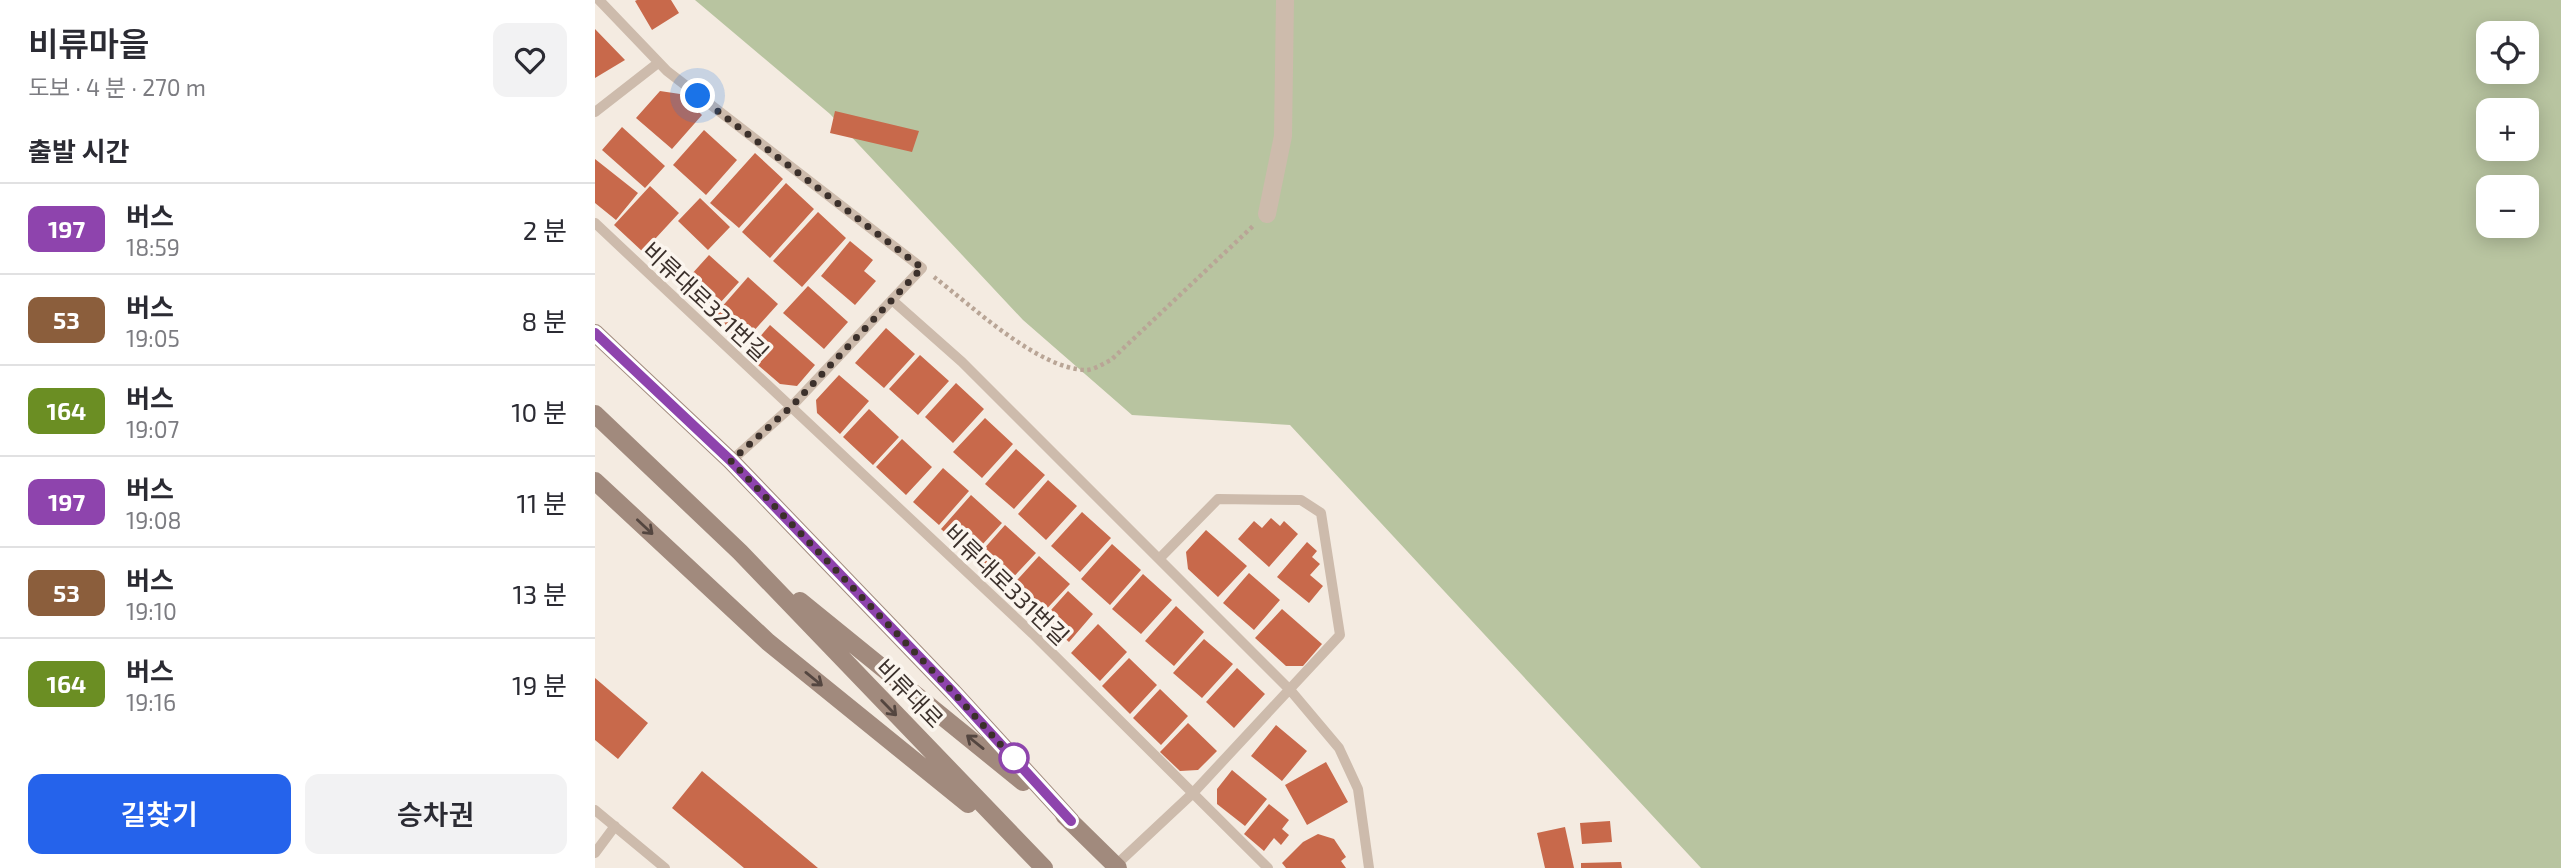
<!DOCTYPE html>
<html lang="ko">
<meta charset="utf-8">
<style>
:root{--surface:#fff;--page:#f2f2f3;--text:#2b2b33;--muted:#7c7c81;--line:#e1e1e2;--accent:#2563eb}
body{margin:0;font-family:"Exo 2","Noto Sans KR",sans-serif;background:var(--page);color:var(--text);height:100vh;display:flex;flex-direction:column;font-size:26px;white-space:nowrap}
*{box-sizing:border-box;margin:0}
p{font-size:23px;color:var(--muted)}
.icon{flex:none;width:38px;height:38px;fill:none;stroke:currentColor;stroke-width:2;stroke-linecap:round;stroke-linejoin:round}
.map{position:relative;flex:1;overflow:hidden}
.drawer{display:flex;flex-direction:column;background:var(--surface);width:595px}
.drawer>*{flex:none}
.badge{padding:0 14px;border-radius:10px;font-size:24px;line-height:46px}
.buttons{position:absolute;left:1881px;top:21px;display:grid;gap:14px}
.buttons a{display:grid;place-items:center;width:63px;height:63px;border-radius:14px;background:var(--surface);box-shadow:0 4px 18px #0003;font-size:35px}
.you{position:absolute;width:35px;height:35px;margin:-18px;border:5px solid #fff;border-radius:50%;background:#1a73e8;box-shadow:0 0 0 10px #1a73e833}
.map>.badge{position:absolute;translate:-50% -50%;box-shadow:0 0 0 4px #fff}
h2{padding:0 28px;font-size:26px;line-height:63px}
.round{display:grid;place-items:center;flex:none;width:74px;height:74px;border-radius:14px;background:var(--page)}
.overview{display:flex;align-items:center;justify-content:space-between;height:119px;padding:0 28px}
h1{font-size:33px;font-weight:600;line-height:52px}
.action{display:flex;gap:14px;margin-top:auto;padding:14px 28px}
.action a{flex:1;height:80px;border-radius:14px;background:var(--accent);color:#fff;font-size:28px;font-weight:600;line-height:80px;text-align:center}
.action a+a{background:var(--page);color:var(--text)}
ul{padding:0;list-style:none}
li{display:flex;align-items:center;gap:21px;height:91px;padding:0 28px;border-top:2px solid var(--line)}
li div{flex:1}
li b{display:block;font-size:26px}
li em{font-style:normal}
li .badge{min-width:77px;font-weight:700;text-align:center}
main{display:flex;flex:1;min-height:0}
.map>svg:first-child{display:block}
.green{fill:#b8c4a0;fill-rule:evenodd}
.building{fill:#c8694b}
.lines{fill:none;stroke-linecap:round;stroke-linejoin:round}
.path{stroke:#b9a596;stroke-width:4.5;stroke-dasharray:3.5 3.5;stroke-linecap:butt}
.service{stroke:#cdbbac;stroke-width:10}
.minor{stroke:#cdbbac;stroke-width:18}
.secondary{stroke:#a18a7d;stroke-width:18}
.oneway{stroke:#544640}
.line-casing{stroke:#fff;stroke-width:16}
.line{stroke:#8e44ad;stroke-width:10}
.walk{stroke:#3b302b;stroke-width:7;stroke-dasharray:0 12.6}
.stop-dot{fill:#fff;stroke:#8e44ad;stroke-width:3.5}
.labels{text-anchor:middle;dominant-baseline:central;stroke-width:7;stroke-linejoin:round;paint-order:stroke}
.street-label{font-size:23px;fill:#3b302b;stroke:#fbf5ee}
</style>
<main>
<section class="drawer">
<div class="overview"><div><h1>비류마을</h1><p>도보 · 4 분 · 270 m</p></div><a class="round"><svg class="icon" aria-label="heart" viewBox="0 0 24 24"><path d="M12 20l-8-8c-3-5 5-10 8-4 3-6 11-1 8 4z"/></svg></a></div>
<h2>출발 시간</h2>
<ul>
<li><span class="badge" style="background:#8e44ad;color:#fff">197</span><div><b>버스</b><p>18:59</p></div><em>2 분</em></li>
<li><span class="badge" style="background:#8b5e3c;color:#fff">53</span><div><b>버스</b><p>19:05</p></div><em>8 분</em></li>
<li><span class="badge" style="background:#6b8e23;color:#fff">164</span><div><b>버스</b><p>19:07</p></div><em>10 분</em></li>
<li><span class="badge" style="background:#8e44ad;color:#fff">197</span><div><b>버스</b><p>19:08</p></div><em>11 분</em></li>
<li><span class="badge" style="background:#8b5e3c;color:#fff">53</span><div><b>버스</b><p>19:10</p></div><em>13 분</em></li>
<li><span class="badge" style="background:#6b8e23;color:#fff">164</span><div><b>버스</b><p>19:16</p></div><em>19 분</em></li>
</ul>
<div class="action"><a>길찾기</a><a>승차권</a></div>
</section>
<div class="map">
<svg width="1966" height="868" viewBox="0 0 1966 868">
<rect width="100%" height="100%" fill="#f4ebe1"/>
<!-- green -->
<path class="green" d="M 100,0 L 1966,0 L 1966,868 L 1106,868 L 695,425 L 537,415 L 428,320 L 235,114 ZM 1894,33 L 1932,33 L 1932,72 L 1894,72 ZM 1894,110 L 1932,110 L 1932,149 L 1894,149 ZM 1894,187 L 1932,187 L 1932,226 L 1894,226 Z"/>
<!-- building -->
<path class="building" d="M 42,0 L 76,0 L 84,13 L 57,30 L 40,1 Z
M 0,29 L 30,60 L 0,78 Z
M 65,91 L 85,94 L 107,115 L 77,149 L 41,118 Z
M 240,111 L 324,131 L 317,152 L 235,133 Z
M 27,127 L 70,166 L 50,188 L 7,150 Z
M 109,130 L 142,160 L 111,195 L 78,165 Z
M 160,153 L 188,179 L 144,228 L 115,203 Z
M 0,159 L 43,193 L 21,220 L 0,203 Z
M 191,183 L 219,209 L 175,258 L 147,232 Z
M 55,186 L 84,213 L 48,252 L 19,225 Z
M 105,198 L 135,227 L 113,250 L 83,221 Z
M 223,212 L 251,238 L 207,287 L 178,261 Z
M 255,241 L 278,260 L 269,271 L 281,281 L 260,305 L 226,276 Z
M 114,255 L 144,282 L 116,313 L 86,286 Z
M 153,277 L 183,304 L 148,343 L 118,317 Z
M 213,286 L 253,322 L 229,349 L 188,313 Z
M 175,325 L 220,365 L 202,386 L 185,384 L 150,354 Z
M 291,328 L 320,354 L 289,388 L 260,363 Z
M 325,355 L 354,381 L 323,415 L 294,389 Z
M 244,375 L 274,401 L 245,434 L 222,413 L 221,400 Z
M 361,383 L 389,409 L 358,443 L 330,417 Z
M 274,409 L 304,437 L 278,465 L 248,437 Z
M 390,418 L 418,444 L 387,478 L 358,452 Z
M 307,439 L 337,467 L 311,495 L 281,467 Z
M 421,449 L 450,475 L 419,509 L 390,484 Z
M 348,468 L 374,491 L 344,525 L 318,502 Z
M 453,480 L 482,506 L 451,540 L 423,514 Z
M 376,495 L 407,523 L 376,557 L 346,529 Z
M 487,512 L 516,538 L 485,572 L 456,546 Z
M 676,518 L 685,526 L 689,521 L 703,534 L 674,567 L 643,539 L 659,521 L 667,528 Z
M 410,525 L 441,553 L 410,586 L 380,559 Z
M 611,530 L 652,566 L 623,597 L 593,569 L 591,552 Z
M 712,542 L 722,551 L 717,557 L 725,564 L 715,575 L 728,586 L 714,603 L 682,577 Z
M 517,544 L 546,570 L 515,605 L 486,579 Z
M 444,556 L 475,584 L 444,617 L 413,590 Z
M 654,573 L 685,600 L 659,630 L 628,603 Z
M 548,574 L 577,600 L 546,634 L 517,609 Z
M 473,591 L 498,614 L 474,642 L 448,619 Z
M 581,606 L 609,632 L 579,666 L 550,641 Z
M 687,609 L 727,644 L 708,666 L 691,666 L 660,638 Z
M 503,624 L 532,652 L 505,681 L 476,653 Z
M 609,639 L 638,664 L 607,698 L 578,673 Z
M 534,658 L 562,685 L 535,714 L 507,686 Z
M 642,668 L 670,694 L 639,728 L 611,702 Z
M 0,678 L 53,723 L 23,759 L 0,740 Z
M 565,689 L 593,716 L 566,745 L 538,718 Z
M 593,723 L 622,751 L 603,770 L 585,771 L 565,752 Z
M 681,725 L 712,751 L 687,781 L 656,756 Z
M 731,762 L 753,802 L 712,825 L 690,785 Z
M 637,770 L 672,799 L 650,826 L 622,804 L 622,789 Z
M 107,771 L 223,868 L 149,868 L 77,808 Z
M 674,804 L 694,820 L 687,829 L 694,835 L 686,845 L 679,838 L 669,851 L 649,834 Z
M 1015,821 L 1017,842 L 987,844 L 985,823 Z
M 970,827 L 979,868 L 950,868 L 942,833 Z
M 723,834 L 739,839 L 751,857 L 746,861 L 751,868 L 691,868 L 687,863 L 708,842 Z
M 1026,862 L 1027,868 L 986,868 L 986,863 Z"/>
<g class="lines">
<!-- path -->
<path class="path" d="M 339,277 C 377,306 443,369 491,370 C 499,370 509,363 516,360 L 658,226"/>
<!-- service -->
<path class="service" d="M 4,0 L 72,71 L 327,268 L 196,407 L 136,461
M 0,112 L 63,63
M 0,223 L 438,634 L 673,868
M 297,300 L 367,362 L 696,691 L 744,748 L 763,789 L 774,868
M 0,810 L 70,868
M 0,853 L 20,826
M 520,866 L 598,793 L 745,635 L 726,513 L 706,500 L 623,499 L 564,559"/>
<!-- minor -->
<path class="minor" d="M 672,214 L 688,136 L 690,0"/>
<!-- secondary -->
<path class="secondary" d="M 0,333 L 136,461 L 358,692 L 476,821
M 0,414 L 145,552 L 449,868
M 0,481 L 173,642 L 373,804
M 205,601 L 428,782
M 469,815 L 523,868"/>
</g>
<!-- one-way arrows -->
<defs><path id="oneway-shaft" d="M-6 0H5M1.5-3L5.5 0L1.5 3" fill="none" stroke-width="1.6" stroke-linecap="round" stroke-linejoin="round" transform="scale(1.75)"/></defs>
<g class="oneway">
<use href="#oneway-shaft" transform="translate(50 527) rotate(43)"/>
<use href="#oneway-shaft" transform="translate(219 679) rotate(39)"/>
<use href="#oneway-shaft" transform="translate(294 708) rotate(46)"/>
<use href="#oneway-shaft" transform="translate(380 742) rotate(-141)"/>
</g>
<g class="lines">
<!-- line casing -->
<g class="line-casing">
<path id="line" d="M 0,333 L 136,461 L 358,692 L 476,821"/>
</g>
<!-- line -->
<use href="#line" class="line"/>
<!-- walk -->
<path class="walk" d="M 103,96 L 327,268 L 196,407 L 136,461 L 358,692 L 425,766 L 419,758"/>
</g>
<!-- markers -->
<circle class="stop-dot" cx="419" cy="758" r="14"/>
<g class="labels">
<!-- street labels -->
<g class="street-label">
<text transform="translate(111 301) rotate(43)">비류대로321번길</text>
<text transform="translate(412 584) rotate(44)">비류대로331번길</text>
<text transform="translate(315 693) rotate(46)">비류대로</text>
</g>
</g>
</svg>
<div class="buttons">
<a><svg class="icon" aria-label="locate" viewBox="0 0 24 24"><circle cx="12" cy="12" r="6"/><path d="M12 2v4M12 18v4M2 12h4M18 12h4"/></svg></a>
<a>+</a>
<a>−</a>
</div>
<div class="you" style="left:103px;top:96px"></div>
</div>
</main>
